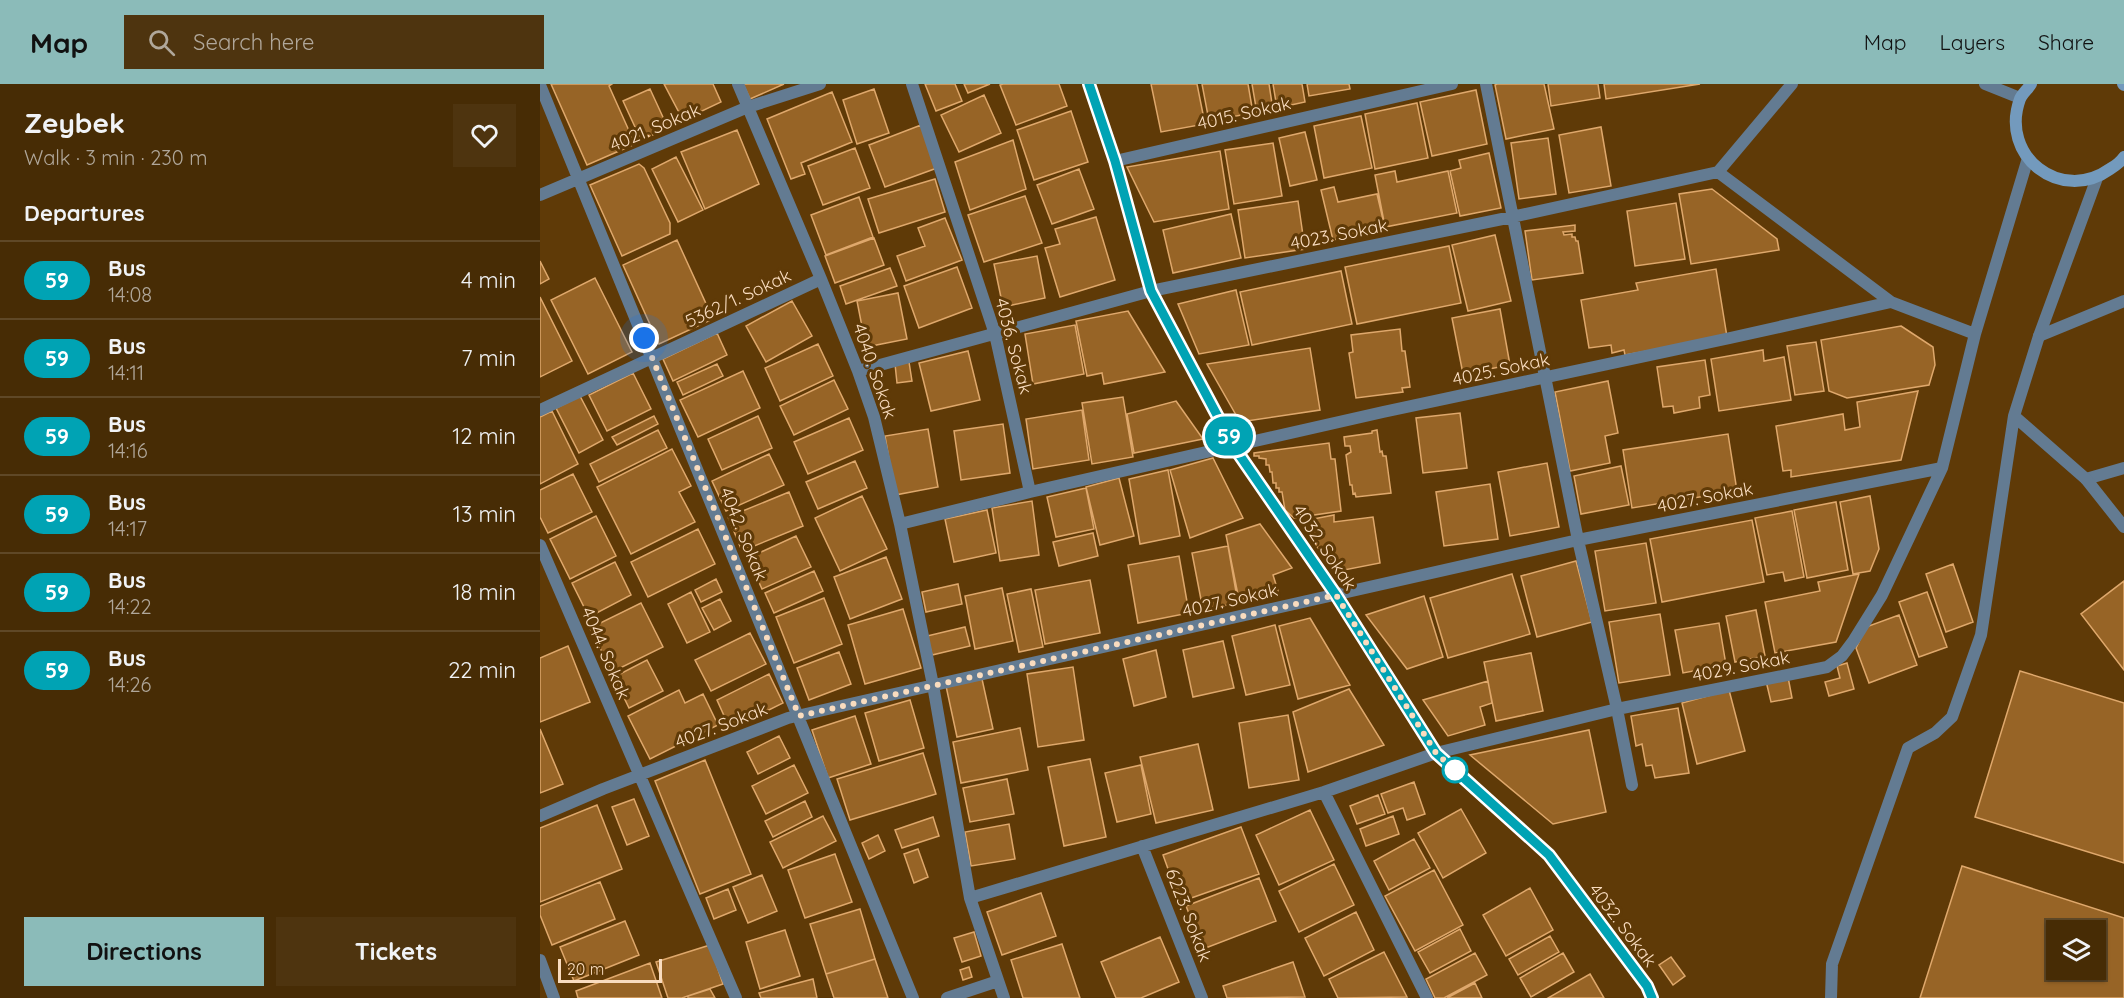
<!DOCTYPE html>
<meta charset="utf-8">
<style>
:root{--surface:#472c05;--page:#4e340f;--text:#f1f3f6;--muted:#b0a79a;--line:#5f4827;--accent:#8bbbb9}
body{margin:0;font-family:Quicksand,sans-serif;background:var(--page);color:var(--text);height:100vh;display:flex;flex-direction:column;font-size:22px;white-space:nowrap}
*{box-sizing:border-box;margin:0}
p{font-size:20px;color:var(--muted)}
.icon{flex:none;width:33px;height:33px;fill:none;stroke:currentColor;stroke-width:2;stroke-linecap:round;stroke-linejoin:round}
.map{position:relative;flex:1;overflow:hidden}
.panel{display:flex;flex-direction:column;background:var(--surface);width:540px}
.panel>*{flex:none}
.badge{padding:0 12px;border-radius:20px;font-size:21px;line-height:39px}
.tools{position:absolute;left:1506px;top:836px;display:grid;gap:12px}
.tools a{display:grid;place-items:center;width:60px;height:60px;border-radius:0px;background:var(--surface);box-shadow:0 2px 4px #0004,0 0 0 2px var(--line);font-size:30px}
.scale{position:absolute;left:18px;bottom:15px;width:104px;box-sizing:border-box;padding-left:6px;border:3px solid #f9dcbf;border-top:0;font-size:16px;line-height:21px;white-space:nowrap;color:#f9dcbf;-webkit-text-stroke:4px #5f3a07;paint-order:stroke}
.you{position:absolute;width:30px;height:30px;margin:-15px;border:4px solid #fff;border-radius:50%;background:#1a73e8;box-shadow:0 0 0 9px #1a73e833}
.map>.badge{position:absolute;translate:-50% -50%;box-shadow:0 0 0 3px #fff}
h2{padding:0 24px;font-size:22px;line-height:54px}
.round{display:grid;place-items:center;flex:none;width:63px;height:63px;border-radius:0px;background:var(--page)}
.head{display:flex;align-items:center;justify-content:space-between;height:102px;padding:0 24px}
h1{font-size:28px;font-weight:700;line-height:45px}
.action{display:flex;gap:12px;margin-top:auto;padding:12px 24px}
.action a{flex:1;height:69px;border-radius:0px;background:var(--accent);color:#111;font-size:24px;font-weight:700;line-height:69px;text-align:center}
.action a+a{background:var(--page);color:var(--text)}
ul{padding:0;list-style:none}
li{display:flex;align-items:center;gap:18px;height:78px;padding:0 24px;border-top:2px solid var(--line)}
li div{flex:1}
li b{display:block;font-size:22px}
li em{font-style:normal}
li .badge{min-width:66px;font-weight:700;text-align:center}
header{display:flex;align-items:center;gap:36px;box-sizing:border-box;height:84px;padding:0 30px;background:var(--accent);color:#111}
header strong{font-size:28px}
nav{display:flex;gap:33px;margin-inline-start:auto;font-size:21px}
.search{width:420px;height:54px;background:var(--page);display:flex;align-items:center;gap:15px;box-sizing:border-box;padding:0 21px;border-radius:0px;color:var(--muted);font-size:22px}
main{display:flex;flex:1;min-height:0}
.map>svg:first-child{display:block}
.building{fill:#976426;stroke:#dfa86c;stroke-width:1.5;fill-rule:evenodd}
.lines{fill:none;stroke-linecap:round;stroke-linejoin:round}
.lane{stroke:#637b92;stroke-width:12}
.street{stroke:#637b92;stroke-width:12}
.secondary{stroke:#739abd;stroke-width:12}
.line-casing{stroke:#fff;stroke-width:14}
.line{stroke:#00a3b4;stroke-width:9}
.walk{stroke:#f9dcbf;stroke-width:6;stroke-dasharray:0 10.8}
.stop-dot{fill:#fff;stroke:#00a3b4;stroke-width:3}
.labels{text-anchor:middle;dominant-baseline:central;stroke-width:6;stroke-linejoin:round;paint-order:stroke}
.street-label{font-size:18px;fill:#f9dcbf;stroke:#5f3a07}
</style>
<header>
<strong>Map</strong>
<div class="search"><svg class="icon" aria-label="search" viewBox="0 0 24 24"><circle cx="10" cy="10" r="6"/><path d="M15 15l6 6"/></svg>Search here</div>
<nav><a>Map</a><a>Layers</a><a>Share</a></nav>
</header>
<main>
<section class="panel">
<div class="head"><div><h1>Zeybek</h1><p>Walk · 3 min · 230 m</p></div><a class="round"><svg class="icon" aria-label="heart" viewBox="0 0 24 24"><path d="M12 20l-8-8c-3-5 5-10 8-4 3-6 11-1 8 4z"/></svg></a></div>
<h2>Departures</h2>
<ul>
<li><span class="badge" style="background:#00a3b4;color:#fff">59</span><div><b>Bus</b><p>14:08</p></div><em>4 min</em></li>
<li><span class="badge" style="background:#00a3b4;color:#fff">59</span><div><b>Bus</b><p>14:11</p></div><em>7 min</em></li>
<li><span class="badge" style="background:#00a3b4;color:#fff">59</span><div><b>Bus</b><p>14:16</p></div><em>12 min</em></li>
<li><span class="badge" style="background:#00a3b4;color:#fff">59</span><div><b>Bus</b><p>14:17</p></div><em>13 min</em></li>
<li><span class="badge" style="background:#00a3b4;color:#fff">59</span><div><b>Bus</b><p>14:22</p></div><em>18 min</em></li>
<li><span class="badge" style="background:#00a3b4;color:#fff">59</span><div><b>Bus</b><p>14:26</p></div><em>22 min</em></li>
</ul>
<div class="action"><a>Directions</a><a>Tickets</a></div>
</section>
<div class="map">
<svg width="1584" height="914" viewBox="0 0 1584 914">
<rect width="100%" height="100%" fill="#5f3a07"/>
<!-- building -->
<path class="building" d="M 11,0 L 72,0 L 69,2 L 95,60 L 47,81 Z
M 124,0 L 173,0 L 181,18 L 143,36 Z
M 203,0 L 244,0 L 210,15 Z
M 385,0 L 415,0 L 422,17 L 396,27 Z
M 424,0 L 450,0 L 428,9 Z
M 463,0 L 519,0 L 527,22 L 476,41 L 460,1 Z
M 611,0 L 657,0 L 665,40 L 621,48 Z
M 662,0 L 708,0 L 713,29 L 669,37 Z
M 712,0 L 729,0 L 733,26 L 717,29 Z
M 733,0 L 762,0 L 765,18 L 737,24 Z
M 767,0 L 809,0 L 810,5 L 769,12 Z
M 957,0 L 1004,0 L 1014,45 L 966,55 L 955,1 Z
M 1008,0 L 1058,0 L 1060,14 L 1011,22 Z
M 1064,0 L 1160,0 L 1066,15 Z
M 110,5 L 128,44 L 101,56 L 83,17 Z
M 334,5 L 349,49 L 317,60 L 303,16 Z
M 936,6 L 947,60 L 892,72 L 880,18 Z
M 292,8 L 312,58 L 261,79 L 265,90 L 251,95 L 227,35 Z
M 444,11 L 461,49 L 419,68 L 401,31 Z
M 877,19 L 888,74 L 835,85 L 825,30 Z
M 531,27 L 548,78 L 494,96 L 477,46 Z
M 821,32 L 832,84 L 784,94 L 774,42 Z
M 381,41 L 397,84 L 345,103 L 329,61 Z
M 1061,43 L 1071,102 L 1029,109 L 1019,51 Z
M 197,46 L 219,100 L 165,125 L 141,68 Z
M 765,48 L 777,96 L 750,102 L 739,54 Z
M 1008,54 L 1016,110 L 979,115 L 971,59 Z
M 473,56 L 486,105 L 430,126 L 415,78 Z
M 733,59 L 742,112 L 694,120 L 685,66 Z
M 315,64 L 330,104 L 283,121 L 268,82 Z
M 680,67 L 689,125 L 614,138 L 587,83 Z
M 949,69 L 961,124 L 920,132 L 910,87 L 921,84 L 919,76 Z
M 136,73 L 163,126 L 138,138 L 112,85 Z
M 99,80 L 104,84 L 130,139 L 130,150 L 82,172 L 50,101 Z
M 539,85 L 554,125 L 512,140 L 497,101 Z
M 855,87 L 857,98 L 908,87 L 917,129 L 845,143 L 835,91 Z
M 395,95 L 405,128 L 339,149 L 328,115 Z
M 794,103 L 798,118 L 837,110 L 845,144 L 793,156 L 781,106 Z
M 1172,105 L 1237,155 L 1239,166 L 1151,180 L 1139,110 Z
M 485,112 L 502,159 L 444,178 L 428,131 Z
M 319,113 L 333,153 L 286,171 L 271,131 Z
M 758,117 L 765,165 L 705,174 L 698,126 Z
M 1136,119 L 1145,175 L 1095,182 L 1087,127 Z
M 691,130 L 701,174 L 633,189 L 623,146 Z
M 556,133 L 575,196 L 520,213 L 505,164 L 520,160 L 515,145 Z
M 405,134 L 422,176 L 366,197 L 357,172 L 385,162 L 378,144 Z
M 1035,141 L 1035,147 L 1023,148 L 1024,151 L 1032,150 L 1032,153 L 1035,153 L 1036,157 L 1038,157 L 1043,189 L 992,196 L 985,147 Z
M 955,151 L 971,217 L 928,227 L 912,161 Z
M 334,154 L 344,181 L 295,199 L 285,172 Z
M 137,156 L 173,235 L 119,260 L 83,181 Z
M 909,162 L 921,219 L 817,240 L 805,183 Z
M 497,172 L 505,214 L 463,223 L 454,180 Z
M 0,177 L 9,195 L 0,200 Z
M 417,183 L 432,224 L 379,244 L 364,202 Z
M 350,184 L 357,202 L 306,220 L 300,202 Z
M 1176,185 L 1187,253 L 1085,271 L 1084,266 L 1072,269 L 1071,261 L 1049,264 L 1041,216 L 1098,206 L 1096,199 Z
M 801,187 L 812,240 L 712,261 L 700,208 Z
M 55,194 L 92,268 L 48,290 L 11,216 Z
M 696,206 L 709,261 L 659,270 L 638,220 Z
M 358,209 L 367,255 L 326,263 L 317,217 Z
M 0,213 L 32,277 L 0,293 Z
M 252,217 L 272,252 L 226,278 L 206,242 Z
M 960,225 L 970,281 L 923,290 L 912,234 Z
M 588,227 L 625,288 L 564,300 L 562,289 L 547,292 L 536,237 Z
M 535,241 L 544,290 L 493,300 L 485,250 Z
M 1361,242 L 1393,263 L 1395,281 L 1389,301 L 1307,314 L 1289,307 L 1281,256 Z
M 860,245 L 862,267 L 865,267 L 870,303 L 862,304 L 863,308 L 816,314 L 809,269 L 813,268 L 811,251 Z
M 177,249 L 187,271 L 133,297 L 123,275 Z
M 1276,258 L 1284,307 L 1255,311 L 1247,262 Z
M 278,260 L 293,292 L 240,317 L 225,284 Z
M 770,264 L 780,326 L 700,338 L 667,280 Z
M 1223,266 L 1224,277 L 1244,273 L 1251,316 L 1179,327 L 1171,275 Z
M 428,267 L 440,316 L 391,327 L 379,279 Z
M 1165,276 L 1170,311 L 1159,313 L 1160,324 L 1134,329 L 1133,322 L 1123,323 L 1117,283 Z
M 369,278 L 372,297 L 357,299 L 355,280 Z
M 177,280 L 183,292 L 143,311 L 137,298 Z
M 203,287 L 220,324 L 158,353 L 140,316 Z
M 93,289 L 111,325 L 67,347 L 49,311 Z
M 294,296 L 308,325 L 254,351 L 240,322 Z
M 1068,297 L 1078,349 L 1065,352 L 1070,379 L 1030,387 L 1015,308 Z
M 1378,307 L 1361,376 L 1251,393 L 1251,386 L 1243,387 L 1236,342 L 1303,330 L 1305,346 L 1320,343 L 1317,318 Z
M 40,312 L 63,356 L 39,369 L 16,324 Z
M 583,313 L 593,373 L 552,380 L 542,319 Z
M 636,317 L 663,355 L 594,369 L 587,330 Z
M 542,326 L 549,376 L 493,385 L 486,335 Z
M 12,327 L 38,380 L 0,400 L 0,333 Z
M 920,329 L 927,384 L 883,389 L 876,334 Z
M 114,332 L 118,340 L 77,361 L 72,353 Z
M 218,332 L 232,364 L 182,386 L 168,355 Z
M 309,334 L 323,366 L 268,390 L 254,358 Z
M 463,340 L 470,389 L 421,396 L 414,347 Z
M 388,345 L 398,403 L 355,411 L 345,352 Z
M 118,346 L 127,364 L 59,398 L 50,380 Z
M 837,346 L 840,368 L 842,367 L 843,372 L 846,372 L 851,409 L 816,413 L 815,409 L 813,410 L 812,401 L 810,401 L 806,371 L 811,368 L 810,362 L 805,362 L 804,353 L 832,349 L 832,347 Z
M 1188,350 L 1197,407 L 1092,424 L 1083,366 Z
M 789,359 L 791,375 L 795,375 L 801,427 L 754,434 L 745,426 L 742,408 L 739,408 L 739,404 L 736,404 L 736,399 L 733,399 L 732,388 L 730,388 L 729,381 L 726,381 L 726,375 L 719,374 L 719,372 L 714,372 L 714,369 Z
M 132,365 L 151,402 L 139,408 L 155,438 L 91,470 L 57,403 Z
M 229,370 L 244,401 L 186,427 L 172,397 Z
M 673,374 L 703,434 L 650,454 L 630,386 Z
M 315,377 L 327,404 L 278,425 L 266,398 Z
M 1007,379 L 1019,443 L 970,452 L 958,388 Z
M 1081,382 L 1089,421 L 1041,430 L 1034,392 Z
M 628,386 L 640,452 L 600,460 L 589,395 Z
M 33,390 L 52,428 L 8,449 L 0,433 L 0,406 Z
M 579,394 L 594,452 L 560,461 L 546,403 Z
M 950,400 L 958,455 L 904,462 L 896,408 Z
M 546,404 L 554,445 L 516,453 L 507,413 Z
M 249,408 L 263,442 L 202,467 L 188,433 Z
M 322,412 L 347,465 L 300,487 L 275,434 Z
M 1330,412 L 1339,465 L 1330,487 L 1313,490 L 1300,418 Z
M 492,417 L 499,471 L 460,477 L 452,424 Z
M 1296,418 L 1308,486 L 1267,494 L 1254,426 Z
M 447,426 L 456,469 L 414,478 L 405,435 Z
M 1252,427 L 1264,493 L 1245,497 L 1243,488 L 1227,491 L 1215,434 Z
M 794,431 L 794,438 L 833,433 L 840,479 L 794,488 L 774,458 L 768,436 Z
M 56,432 L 76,472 L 30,495 L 10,455 Z
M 1212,436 L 1224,498 L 1122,518 L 1110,455 Z
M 720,440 L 752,484 L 733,491 L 738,507 L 699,516 L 686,451 Z
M 158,445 L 175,480 L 108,513 L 91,478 Z
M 553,449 L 558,472 L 519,482 L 513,458 Z
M 256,452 L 271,483 L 222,505 L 208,474 Z
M 1106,459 L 1116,519 L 1065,527 L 1055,467 Z
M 688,462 L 698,519 L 663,526 L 652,469 Z
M 639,472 L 649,529 L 598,539 L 588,481 Z
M 346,473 L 362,515 L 310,535 L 294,493 Z
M 1036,477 L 1052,538 L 997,553 L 981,492 Z
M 75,478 L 91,511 L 49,533 L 32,499 Z
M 1413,480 L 1433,538 L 1406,548 L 1386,490 Z
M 274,487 L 283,507 L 234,529 L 225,509 Z
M 972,490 L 990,550 L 908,574 L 890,514 Z
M 1319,490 L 1296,558 L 1235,569 L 1225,518 L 1280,507 L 1278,498 Z
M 176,495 L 182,508 L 161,518 L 155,506 Z
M 550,496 L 560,549 L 505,560 L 495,506 Z
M 1584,497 L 1584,586 L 1541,530 Z
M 418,500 L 422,520 L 386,528 L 382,508 Z
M 462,504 L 473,557 L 435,565 L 425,512 Z
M 491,505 L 503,563 L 479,568 L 467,510 Z
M 151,508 L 170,548 L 147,559 L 128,520 Z
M 1387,508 L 1407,563 L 1379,573 L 1359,518 Z
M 884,512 L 903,573 L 867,585 L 826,531 Z
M 284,514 L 302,560 L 254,579 L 236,533 Z
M 180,515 L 191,537 L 174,546 L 162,524 Z
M 101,519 L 123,563 L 72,588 L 50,544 Z
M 363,525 L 381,584 L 325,600 L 308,541 Z
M 1216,526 L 1225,572 L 1195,578 L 1186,532 Z
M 1120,530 L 1130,591 L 1079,599 L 1069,538 Z
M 1359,531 L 1377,581 L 1329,599 L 1316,564 L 1326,543 Z
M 770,534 L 810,601 L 758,615 L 739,542 Z
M 1179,539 L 1186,581 L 1143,589 L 1135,546 Z
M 735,541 L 750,601 L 706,611 L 692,552 Z
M 425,543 L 430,562 L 392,571 L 387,552 Z
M 210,549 L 226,580 L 171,607 L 155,576 Z
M 683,557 L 694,604 L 653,613 L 643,566 Z
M 28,562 L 50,618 L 0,638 L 0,574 Z
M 616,566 L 626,613 L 594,622 L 583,575 Z
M 299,568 L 311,600 L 269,616 L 257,584 Z
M 991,569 L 1003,627 L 956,637 L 944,578 Z
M 107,576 L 123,607 L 89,624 L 74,593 Z
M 1307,579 L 1314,605 L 1289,612 L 1285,598 L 1300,594 L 1297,582 Z
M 533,583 L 544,656 L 498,663 L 487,590 Z
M 1480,587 L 1584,619 L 1584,779 L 1435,733 Z
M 229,590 L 243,619 L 190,645 L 177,616 Z
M 1248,593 L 1252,614 L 1231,618 L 1226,597 Z
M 442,595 L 453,645 L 417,653 L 406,602 Z
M 948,597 L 952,619 L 940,623 L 945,641 L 908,652 L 883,616 Z
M 809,605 L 844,661 L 768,688 L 753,628 Z
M 139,606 L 145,619 L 163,610 L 178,641 L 110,675 L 88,632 Z
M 1189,606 L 1205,667 L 1157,680 L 1142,619 Z
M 370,616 L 384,664 L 339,677 L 325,629 Z
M 1138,624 L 1149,689 L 1115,694 L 1112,681 L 1106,682 L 1102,660 L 1096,662 L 1091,632 Z
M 748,631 L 759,696 L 709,704 L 699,639 Z
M 315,632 L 331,680 L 288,694 L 272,646 Z
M 480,644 L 488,686 L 421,699 L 413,658 Z
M 0,645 L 23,700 L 0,709 Z
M 1049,646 L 1066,728 L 1013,740 L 930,671 Z
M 239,652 L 250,674 L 218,690 L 207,668 Z
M 658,660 L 673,726 L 616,739 L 600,673 Z
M 383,669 L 396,710 L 310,736 L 297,695 Z
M 550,675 L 566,753 L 524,762 L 508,683 Z
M 165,676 L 211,790 L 160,810 L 115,697 Z
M 254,681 L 268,709 L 226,730 L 212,702 Z
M 601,681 L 611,730 L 577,738 L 565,689 Z
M 467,695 L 474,730 L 430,738 L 423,704 Z
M 874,698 L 885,730 L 867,736 L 863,724 L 848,729 L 841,710 Z
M 838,711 L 845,730 L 817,740 L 810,722 Z
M 94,715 L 109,752 L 87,761 L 72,723 Z
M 265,717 L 272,733 L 233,753 L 225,737 Z
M 57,721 L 82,785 L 0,818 L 0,744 Z
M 921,725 L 946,769 L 903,794 L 878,749 Z
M 770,726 L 794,776 L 739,801 L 716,751 Z
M 283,732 L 296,757 L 243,784 L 230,758 Z
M 853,732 L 859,750 L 826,762 L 820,745 Z
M 393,733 L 399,752 L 362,764 L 355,746 Z
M 469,740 L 475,775 L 431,782 L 425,748 Z
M 701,743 L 719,790 L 640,818 L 623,771 Z
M 338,751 L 345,767 L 329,775 L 322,759 Z
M 874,755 L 890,784 L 849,806 L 834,777 Z
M 378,765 L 388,793 L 374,799 L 364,770 Z
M 295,770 L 312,818 L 265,834 L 248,786 Z
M 794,780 L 814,821 L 759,848 L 739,807 Z
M 1422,782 L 1584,834 L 1584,914 L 1380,914 ZM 1516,846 L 1556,846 L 1556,885 L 1516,885 Z
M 894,786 L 923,841 L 875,867 L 845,812 Z
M 222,791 L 237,827 L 208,839 L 193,803 Z
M 719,794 L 736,837 L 663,865 L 646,822 Z
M 60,798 L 75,835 L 12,861 L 0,831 L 0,822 Z
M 990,804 L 1013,846 L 966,872 L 943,831 Z
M 188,805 L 196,826 L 174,835 L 166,814 Z
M 501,809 L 516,852 L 462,871 L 447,828 Z
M 320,825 L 335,875 L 286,890 L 270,840 Z
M 816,828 L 834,866 L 784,892 L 765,854 Z
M 85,837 L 99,871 L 34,897 L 20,863 Z
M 920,845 L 931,867 L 890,889 L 878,868 Z
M 245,846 L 260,892 L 220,905 L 206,858 Z
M 434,848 L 441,872 L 422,878 L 414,854 Z
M 1010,852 L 1019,868 L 978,891 L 969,875 Z
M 620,853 L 639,898 L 601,914 L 576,914 L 561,878 Z
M 522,860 L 540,914 L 483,914 L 471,876 Z
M 170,861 L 183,900 L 142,914 L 128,914 L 116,878 Z
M 844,868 L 867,913 L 798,914 L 789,895 Z
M 935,869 L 947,891 L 904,914 L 895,914 L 886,895 Z
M 1023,869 L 1034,888 L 991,913 L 980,894 Z
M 1131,873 L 1145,892 L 1133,901 L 1119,881 Z
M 335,875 L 348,914 L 294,914 L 286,890 Z
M 753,878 L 765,913 L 687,914 L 683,902 Z
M 110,879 L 122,914 L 38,914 L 36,907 Z
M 429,883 L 432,893 L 423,896 L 420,886 Z
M 1050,890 L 1064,914 L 1008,914 Z
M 273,895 L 277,914 L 221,914 L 219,909 Z
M 935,899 L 942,914 L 907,914 Z
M 170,905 L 175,914 L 148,914 L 148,912 Z"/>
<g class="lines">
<!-- lane -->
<path class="lane" d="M 1499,252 L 1584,217
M 1546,395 L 1584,384"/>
<!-- street -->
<path class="street" d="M 198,0 L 281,195 L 318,287 L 334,333 L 360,440 L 393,601 L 430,814 L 464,914
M 549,0 L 575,77 L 611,207 L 694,363 L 796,511 L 896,669 L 1009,771 L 1107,902 L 1112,914
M 946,0 L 1038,456 L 1077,625 L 1092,701
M 1445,0 L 1480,14
M 0,1 L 373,914
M 575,77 L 912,0
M 1178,88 L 1351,218
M 0,111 L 208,23 L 280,0
M 318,287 L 611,207 L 972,133 L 1178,88 L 1252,0
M 0,326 L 281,195
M 1474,332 L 1546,395 L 1584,443
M 490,408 L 843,328 L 1190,254 L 1351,218 L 1435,250
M 360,440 L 490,408 L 455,250 L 372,0
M 0,461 L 196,914
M 784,708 L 887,914
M 0,732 L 63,705 L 248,634 L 1038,456 L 1402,384
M 602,762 L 662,914
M 430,814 L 784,708 L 896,669 L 1077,625 L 1287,583 L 1302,572 L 1314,556 L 1342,511 L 1402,384 L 1435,250 L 1488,74
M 0,876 L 14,914
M 407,914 L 458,897
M 1291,914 L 1292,880 L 1368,664 L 1395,649 L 1412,633 L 1441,551 L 1474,332 L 1499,252 L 1557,94"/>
<!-- secondary -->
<path class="secondary" d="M 1491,0 C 1488,5 1482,10 1480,15 C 1459,72 1521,120 1570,85 C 1575,82 1580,79 1584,73
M 1583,0 L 1584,1"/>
</g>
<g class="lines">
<!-- line casing -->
<g class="line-casing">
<path id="line" d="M 549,0 L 575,77 L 611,207 L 694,363 L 796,511 L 896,669 L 1009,771 L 1107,902 L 1112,914"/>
</g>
<!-- line -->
<use href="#line" class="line"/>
<!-- walk -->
<path class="walk" d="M 104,254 L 259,632 L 796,511 L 896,669 L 915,686"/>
</g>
<!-- markers -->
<circle class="stop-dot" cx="915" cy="686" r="12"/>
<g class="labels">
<!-- street labels -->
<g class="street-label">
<text transform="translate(704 29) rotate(-13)">4015. Sokak</text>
<text transform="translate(115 43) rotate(-23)">4021. Sokak</text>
<text transform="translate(799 150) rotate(-11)">4023. Sokak</text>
<text transform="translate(198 214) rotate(-25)">5362/1. Sokak</text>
<text transform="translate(474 262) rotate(75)">4036. Sokak</text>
<text transform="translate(961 285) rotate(-12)">4025. Sokak</text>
<text transform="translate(335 287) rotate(71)">4040. Sokak</text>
<text transform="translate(1165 413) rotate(-11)">4027. Sokak</text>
<text transform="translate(204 450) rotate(68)">4042. Sokak</text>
<text transform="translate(785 463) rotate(56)">4032. Sokak</text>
<text transform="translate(690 516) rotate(-13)">4027. Sokak</text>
<text transform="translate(66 569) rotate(67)">4044. Sokak</text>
<text transform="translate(1201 582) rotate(-11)">4029. Sokak</text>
<text transform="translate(181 641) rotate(-21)">4027. Sokak</text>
<text transform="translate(649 831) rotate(69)">6223. Sokak</text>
<text transform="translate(1083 841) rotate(53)">4032. Sokak</text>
</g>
</g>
</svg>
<div class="tools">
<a><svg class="icon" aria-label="layers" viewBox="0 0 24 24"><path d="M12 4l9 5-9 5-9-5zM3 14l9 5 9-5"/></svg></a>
</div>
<div class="scale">20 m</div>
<div class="you" style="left:104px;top:254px"></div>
<b class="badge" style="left:689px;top:352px;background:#00a3b4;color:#fff">59</b>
</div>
</main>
